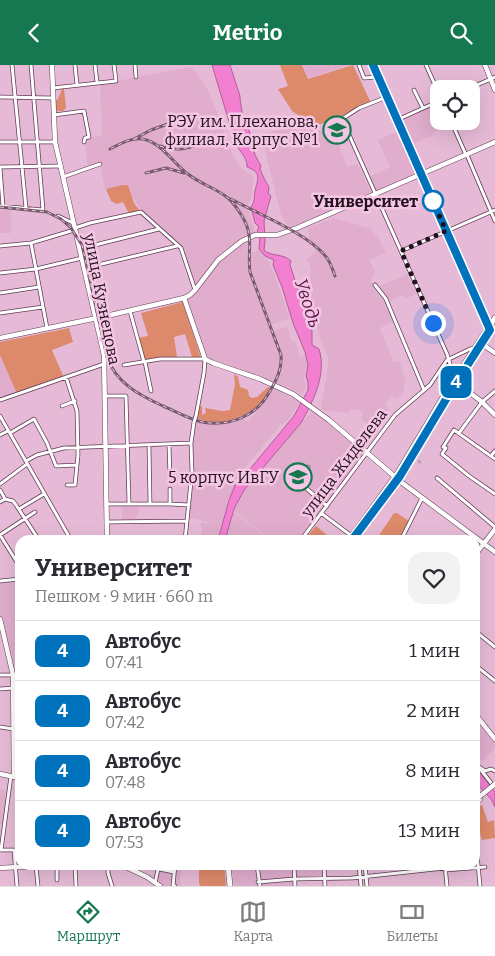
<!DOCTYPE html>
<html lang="ru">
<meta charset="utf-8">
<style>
:root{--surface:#fff;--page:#f2f2f3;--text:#2b2b33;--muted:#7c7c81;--line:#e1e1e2;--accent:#157850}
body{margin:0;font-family:Bitter,serif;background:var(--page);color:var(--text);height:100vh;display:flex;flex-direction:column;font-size:19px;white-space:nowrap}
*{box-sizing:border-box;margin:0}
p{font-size:16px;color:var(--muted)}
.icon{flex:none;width:28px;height:28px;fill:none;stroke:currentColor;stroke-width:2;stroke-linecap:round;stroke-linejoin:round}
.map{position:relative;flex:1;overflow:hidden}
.sheet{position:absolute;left:15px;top:470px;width:465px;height:335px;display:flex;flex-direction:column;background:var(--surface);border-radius:15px;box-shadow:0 5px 20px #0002}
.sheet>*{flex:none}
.badge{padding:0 10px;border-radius:8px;font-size:18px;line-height:32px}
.controls{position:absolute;left:430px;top:15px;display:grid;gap:10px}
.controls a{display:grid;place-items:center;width:50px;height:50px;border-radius:10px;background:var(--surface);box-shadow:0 5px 20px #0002;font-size:25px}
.you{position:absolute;width:25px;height:25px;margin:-12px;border:4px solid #fff;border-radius:50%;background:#1a73e8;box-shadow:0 0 0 8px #1a73e833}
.map>.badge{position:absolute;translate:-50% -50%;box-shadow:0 0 0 2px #fff}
.round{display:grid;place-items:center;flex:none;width:52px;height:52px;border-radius:15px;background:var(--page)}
.headline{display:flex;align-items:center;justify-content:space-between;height:85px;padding:0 20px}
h1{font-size:24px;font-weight:700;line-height:38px}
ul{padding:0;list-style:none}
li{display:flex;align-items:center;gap:15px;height:60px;padding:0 20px;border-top:1px solid var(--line)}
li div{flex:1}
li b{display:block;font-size:19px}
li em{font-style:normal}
li .badge{min-width:55px;font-weight:700;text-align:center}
header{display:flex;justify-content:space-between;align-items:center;height:65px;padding:0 20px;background:var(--accent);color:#fff;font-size:22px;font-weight:700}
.tab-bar{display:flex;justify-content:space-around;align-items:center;height:70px;border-top:1px solid var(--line);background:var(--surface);font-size:14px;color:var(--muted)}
.tab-bar a{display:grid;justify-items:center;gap:2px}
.tab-bar .on{color:var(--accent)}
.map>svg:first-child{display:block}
.built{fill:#e0adcd}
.green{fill:#dd896b}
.water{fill:#f27fcf;stroke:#b35e99}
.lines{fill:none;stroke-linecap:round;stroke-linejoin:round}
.minor-tunnel{stroke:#bf98b1;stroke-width:3;stroke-dasharray:3 1.5;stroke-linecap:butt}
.minor-casing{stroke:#613d55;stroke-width:4.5}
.major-casing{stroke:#613d55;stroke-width:5.5}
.highway-casing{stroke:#613d55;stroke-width:6}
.minor{stroke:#fff;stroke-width:3}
.major{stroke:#fff;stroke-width:4.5}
.highway{stroke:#fff;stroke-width:5}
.rail-casing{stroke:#775b6d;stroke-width:3}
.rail{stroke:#f4c6e3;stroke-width:1;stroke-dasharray:4;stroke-linecap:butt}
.minor-bridge-casing{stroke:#613d55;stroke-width:4.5;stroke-linecap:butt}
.major-bridge-casing{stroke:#613d55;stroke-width:5.5;stroke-linecap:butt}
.minor-bridge{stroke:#fff;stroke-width:3}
.major-bridge{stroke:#fff;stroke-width:4.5}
.line-casing{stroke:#fff;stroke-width:11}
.line{stroke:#0072bc;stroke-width:8}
.walk{stroke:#21111c;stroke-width:5;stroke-dasharray:0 9}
.stop-dot{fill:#fff;stroke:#0072bc;stroke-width:2.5}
.labels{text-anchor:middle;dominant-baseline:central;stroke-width:5;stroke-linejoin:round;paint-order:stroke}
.poi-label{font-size:16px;fill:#21111c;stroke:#f4c6e3;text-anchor:end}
.stop-label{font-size:16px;font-weight:bold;fill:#21111c;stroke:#f4c6e3;text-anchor:end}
.street-label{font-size:16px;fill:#21111c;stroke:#f4c6e3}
.water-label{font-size:18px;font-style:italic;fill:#5d174b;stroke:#f4c6e3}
</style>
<header><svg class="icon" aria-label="back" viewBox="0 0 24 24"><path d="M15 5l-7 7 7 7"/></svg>Metrio<svg class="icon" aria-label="search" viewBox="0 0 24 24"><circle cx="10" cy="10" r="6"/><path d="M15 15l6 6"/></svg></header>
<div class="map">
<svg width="495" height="821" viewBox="0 0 495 821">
<rect width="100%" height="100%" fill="#e6bad6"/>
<!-- built -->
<path class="built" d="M 303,0 L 350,0 L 308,13 Z
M 192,2 L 209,27 L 234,93 L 241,103 L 254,112 L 251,133 L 247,142 L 256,169 L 222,191 L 196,220 L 194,220 L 181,182 L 142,146 L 132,131 L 128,119 L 105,124 L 100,99 L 88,103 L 85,77 L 85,73 L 89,72 L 102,71 L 100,17 L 116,16 Z
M 439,37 L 439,56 L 450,56 L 451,60 L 433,68 L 432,71 L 410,80 L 399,55 Z
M 302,57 L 308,61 L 322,66 L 326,74 L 335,70 L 347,102 L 358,99 L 371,128 L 289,163 L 281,150 L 261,70 Z
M 396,67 L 416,108 L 376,126 L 369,112 L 390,102 L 378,75 Z
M 0,143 L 11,143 L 11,168 L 0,168 Z
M 334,153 L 369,163 L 378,172 L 386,188 L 370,195 L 375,207 L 371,215 L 375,226 L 386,239 L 393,257 L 380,263 L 394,297 L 399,296 L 406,316 L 404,319 L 404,328 L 397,334 L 391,331 L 385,340 L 389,344 L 381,354 L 375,350 L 367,359 L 362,355 L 362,346 L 350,344 L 349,348 L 321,345 L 329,294 L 322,278 L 307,232 L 311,204 L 307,194 L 316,186 L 310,175 L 308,163 Z
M 251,173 L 249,205 L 279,287 L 280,295 L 278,310 L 282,293 L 273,266 L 287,261 L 291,275 L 296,278 L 300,292 L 304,290 L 306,292 L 307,300 L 303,315 L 306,319 L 303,329 L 276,318 L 278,311 L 274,318 L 206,293 L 185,234 L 219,196 Z
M 258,185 L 269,196 L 290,253 L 271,260 L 250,207 L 251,188 Z
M 407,209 L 416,229 L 405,234 L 403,230 L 387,237 L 380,221 Z
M 0,289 L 16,327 L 0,333 Z
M 274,322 L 300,338 L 288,355 L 282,360 L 280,359 L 279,362 L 242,406 L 228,435 L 223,453 L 231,457 L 233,447 L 262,469 L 260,475 L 225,475 L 229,461 L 222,458 L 217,475 L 200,475 L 202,466 L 201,457 L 207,459 L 209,457 L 189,453 L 192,420 L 192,379 L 195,355 L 200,357 L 220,358 L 242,353 L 247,357 L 261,342 Z
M 312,346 L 338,365 L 365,389 L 299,475 L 271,475 L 234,446 L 244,425 Z
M 122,440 L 138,440 L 138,450 L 136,450 L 136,456 L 122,456 Z
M 20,517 L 20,610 L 16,609 L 14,604 L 0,548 L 0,518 Z
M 475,654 L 495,677 L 495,684 L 482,696 L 475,691 Z
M 0,724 L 5,725 L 6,746 L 4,759 L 0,759 Z
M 159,800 L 181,800 L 180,821 L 161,821 L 156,817 Z
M 231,800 L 256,800 L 259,821 L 234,821 Z
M 258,800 L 323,800 L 324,812 L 295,814 L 295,821 L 260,821 Z"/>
<!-- green -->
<path class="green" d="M 280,0 L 302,0 L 308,14 L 353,0 L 371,38 C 352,45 335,55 315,61 L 292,46 L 278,24 L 288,21 Z
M 62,24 L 64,24 L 66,43 L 63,46 L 58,46 L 56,45 L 56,35 L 58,34 Z
M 122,120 L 128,120 L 134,138 L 139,145 L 137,147 L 128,147 L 123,137 L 117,139 L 111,136 L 106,124 Z
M 183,237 L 201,293 L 192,292 L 185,269 L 174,272 L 177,292 L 145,297 L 138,273 L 148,271 L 141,248 Z
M 69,263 L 73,277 L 52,285 L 64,313 L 17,329 L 0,290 L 0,277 Z
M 234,309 L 238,312 L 240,322 L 248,325 L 249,331 L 252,333 L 257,332 L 268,322 L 271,323 C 259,348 223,366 197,353 L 200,341 L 202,341 L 202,350 L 206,348 L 205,343 L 222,346 L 230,345 L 235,319 Z
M 394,448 L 397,448 L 409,456 L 399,475 L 376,475 Z
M 316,461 L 333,475 L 334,475 L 305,474 Z
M 482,740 L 488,757 L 494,755 L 495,773 L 482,775 L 475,751 L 475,743 Z
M 211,800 L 224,800 L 226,821 L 201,821 L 199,819 L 199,803 L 211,803 Z"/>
<!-- water -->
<path class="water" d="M 212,0 L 230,0 L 240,31 C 240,39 244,56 246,64 L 249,65 L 255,90 L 261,101 L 260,104 C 263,111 265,116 269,122 L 268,128 L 271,131 L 264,156 L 265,176 L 264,185 C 271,192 283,188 291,196 L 290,200 L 312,266 L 312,280 L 319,284 C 327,310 313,336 301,358 L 244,425 L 234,444 L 225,475 L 218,475 L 229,435 L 236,418 L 250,404 L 294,351 L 308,325 L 308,317 L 306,311 L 308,300 L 305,287 L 293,258 L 282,222 L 273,200 L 274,195 L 265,191 L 259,184 L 260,169 L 257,166 L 259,162 L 255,158 L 251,142 C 255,137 254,132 255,126 C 258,113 262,108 247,102 C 248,91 235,83 233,72 C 233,67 235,64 235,59 L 231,57 L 230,60 Z
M 475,702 L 495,727 L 495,742 L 491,734 L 475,717 Z"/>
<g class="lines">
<!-- minor-tunnel -->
<path class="minor-tunnel" d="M 418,396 L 422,398"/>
<!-- minor casing -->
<g class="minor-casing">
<path id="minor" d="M 12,0 L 26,143
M 75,0 L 77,20
M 95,0 L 97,17
M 135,0 L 136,12
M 359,0 L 364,13 L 378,12
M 426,0 L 439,29
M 53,23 L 116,16 L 114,0
M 468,24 L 495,12
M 414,25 L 423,43
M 0,32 L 53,33
M 387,32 L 359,43 L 342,54 L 447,289 L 454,312
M 54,50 L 84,46 L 89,72 L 85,73 L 84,77
M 397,55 L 439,36
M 451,56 L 466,90
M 0,77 L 55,77
M 467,90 L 495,156
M 0,102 L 61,101
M 0,103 L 3,141
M 63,112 L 100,99
M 0,141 L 43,145 L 31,0
M 58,151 L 73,158
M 75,163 L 90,158 L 141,147 L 181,183 L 195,225
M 31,178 L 47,263
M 0,181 L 31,178 L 71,166
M 91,181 L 159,164
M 401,186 L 495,145
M 89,202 L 177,181
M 0,208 L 36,204 L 82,193
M 375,220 L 386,234 L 424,325
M 0,228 L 39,222
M 130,246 L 144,297
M 0,248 L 43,242
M 145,297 L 151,326
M 124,300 L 160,294 L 205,294 L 204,308 L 196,351
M 66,312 L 77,346 L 78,390 L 75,420 L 67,420
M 105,331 L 126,331 L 129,439
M 0,335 L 104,299
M 62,341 L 75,336
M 0,351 L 71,475
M 10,368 L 34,354 L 47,378 L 56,401 L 76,400
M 459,368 L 482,337 L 495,326
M 0,370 L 8,366
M 169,379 L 170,414
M 149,380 L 150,439
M 491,391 L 495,386
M 495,394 L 454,365 L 443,382 L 446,383 L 442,389 L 469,411 L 495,429
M 26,396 L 37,390 L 64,383 L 191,378
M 308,402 L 304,408 L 300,418 L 327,441
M 437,413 L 495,462
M 0,419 L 27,399
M 0,425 L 5,434 L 13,436 L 16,440 L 39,475
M 0,437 L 5,434
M 107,439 L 170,439 L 189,440
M 170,439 L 170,424
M 19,444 L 44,429
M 321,448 L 357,475
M 107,457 L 187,456
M 0,470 L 35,447
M 0,470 L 20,502
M 185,475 L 192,407 L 191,378 L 194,357
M 301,475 L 395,350 L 430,320 L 447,295 L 470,284 L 475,283
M 401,475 L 422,433
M 0,516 L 20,514
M 475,566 L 495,582
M 475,600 L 495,616
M 0,610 L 13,610
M 0,624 L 13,623
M 0,662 L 20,665
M 475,699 L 485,706 L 491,704 L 495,706
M 480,704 L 492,719
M 11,711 L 1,785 L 14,785 L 17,821
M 19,759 L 20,759
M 475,767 L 480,821
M 57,800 L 57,815
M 75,800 L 76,821
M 108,800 L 108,808 L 112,821
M 257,800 L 260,821
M 294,800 L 295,821
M 324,800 L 325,821
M 359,800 L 361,821
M 365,800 L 367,821
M 445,800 L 447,821
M 36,801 L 38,821
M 159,804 L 174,807
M 445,805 L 485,802
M 258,817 L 294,814 L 352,813 L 445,803
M 155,818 L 159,800
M 175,821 L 173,821 L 175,800"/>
</g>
<!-- major casing -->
<g class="major-casing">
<path id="major" d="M 52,0 L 55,77 L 104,290 L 107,475
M 373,0 L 489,262
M 485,0 L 495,25
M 184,233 L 205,294 L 213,298 L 260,314 L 293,329 L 329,355 L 401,417 L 495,487
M 0,273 L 102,252 L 184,233 L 190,230 L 195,225 L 218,195 L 242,176 L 255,170 L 277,170 L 297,163 L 495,77
M 479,277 L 495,288
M 456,317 L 482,337 L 495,350
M 475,490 L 495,464
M 0,554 L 13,610 L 14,711
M 475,649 L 495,674
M 0,709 L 20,713
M 475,737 L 480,734
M 122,800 L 147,812 L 160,821
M 0,803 L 55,800"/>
</g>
<!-- highway casing -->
<g class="highway-casing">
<path id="highway" d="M 349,475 L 397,409 L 451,319 L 495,253
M 228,800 L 230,821"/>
</g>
<!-- minor -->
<use href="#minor" class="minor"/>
<!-- major -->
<use href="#major" class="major"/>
<!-- highway -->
<use href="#highway" class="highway"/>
<!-- rail casing -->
<g class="rail-casing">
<path id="rail" d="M 134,74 L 151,65 L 190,51
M 160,81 C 178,88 192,82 210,75
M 146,108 L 166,103 L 184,108
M 231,134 C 258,149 309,169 327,193 C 331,199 333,205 335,211
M 0,142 L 47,147 L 61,154 L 71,163 L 82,180 L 107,292 C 116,318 139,330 163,341 C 175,346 189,354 202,357 C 230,362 257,351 270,326 C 277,314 282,304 281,290 L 250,207 C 247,185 255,173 242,151 C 238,145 234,138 228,133 C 216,123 200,119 188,109 C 173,98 162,78 143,74 C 131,72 120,79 110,84"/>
</g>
<!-- rail -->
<use href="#rail" class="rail"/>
<!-- minor-bridge casing -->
<g class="minor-bridge-casing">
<path id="minor-bridge" d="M 194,357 L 196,351"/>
</g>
<!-- major-bridge casing -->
<g class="major-bridge-casing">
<path id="major-bridge" d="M 479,732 L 495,719"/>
</g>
<!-- minor-bridge -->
<use href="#minor-bridge" class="minor-bridge"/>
<!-- major-bridge -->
<use href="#major-bridge" class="major-bridge"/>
</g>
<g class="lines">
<!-- line casing -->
<g class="line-casing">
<path id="line" d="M 352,475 L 400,411 L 454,321 L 490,265 L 373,0"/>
</g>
<!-- line -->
<use href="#line" class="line"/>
<!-- walk -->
<path class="walk" d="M 433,258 L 401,186 L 446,166 L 433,136"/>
</g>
<!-- icons -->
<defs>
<g id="university-ring" transform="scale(1.4375)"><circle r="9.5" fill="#f4c6e3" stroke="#157850" stroke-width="1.5"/><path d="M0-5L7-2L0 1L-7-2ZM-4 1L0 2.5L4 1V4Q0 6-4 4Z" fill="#157850"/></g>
</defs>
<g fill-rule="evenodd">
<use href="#university-ring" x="337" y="65"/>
<use href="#university-ring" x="298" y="412"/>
</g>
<!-- markers -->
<circle class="stop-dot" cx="433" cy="136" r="10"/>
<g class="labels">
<!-- poi labels -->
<g class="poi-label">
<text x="318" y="56">РЭУ им. Плеханова,<tspan x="318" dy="18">филиал, Корпус №1</tspan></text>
<text x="279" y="412">5 корпус ИвГУ</text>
</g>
<!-- stop labels -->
<g class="stop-label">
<text x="418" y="136">Университет</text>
</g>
<!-- street labels -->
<g class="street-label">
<text transform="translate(102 234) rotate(79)">улица Кузнецова</text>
<text transform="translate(344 398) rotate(-53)">улица Жиделева</text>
</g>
<!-- water labels -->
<g class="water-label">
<text transform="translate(308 238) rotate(72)">Уводь</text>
</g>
</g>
</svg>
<div class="controls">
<a><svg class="icon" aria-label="locate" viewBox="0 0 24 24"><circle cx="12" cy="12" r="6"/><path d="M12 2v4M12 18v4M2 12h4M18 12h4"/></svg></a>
</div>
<div class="you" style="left:433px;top:258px"></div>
<b class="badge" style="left:456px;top:317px;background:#0072bc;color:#fff">4</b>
<section class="sheet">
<div class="headline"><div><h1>Университет</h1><p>Пешком · 9 мин · 660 m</p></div><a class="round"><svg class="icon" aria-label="heart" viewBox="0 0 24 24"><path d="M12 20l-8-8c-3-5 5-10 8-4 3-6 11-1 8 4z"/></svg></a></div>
<ul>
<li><span class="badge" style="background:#0072bc;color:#fff">4</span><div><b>Автобус</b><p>07:41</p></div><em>1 мин</em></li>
<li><span class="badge" style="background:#0072bc;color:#fff">4</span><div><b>Автобус</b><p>07:42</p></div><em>2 мин</em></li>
<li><span class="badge" style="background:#0072bc;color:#fff">4</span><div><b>Автобус</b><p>07:48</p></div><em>8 мин</em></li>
<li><span class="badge" style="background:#0072bc;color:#fff">4</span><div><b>Автобус</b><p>07:53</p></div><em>13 мин</em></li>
</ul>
</section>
</div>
<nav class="tab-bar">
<a class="on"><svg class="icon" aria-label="directions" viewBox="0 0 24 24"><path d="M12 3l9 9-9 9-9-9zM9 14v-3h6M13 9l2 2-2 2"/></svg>Маршрут</a>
<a><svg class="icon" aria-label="map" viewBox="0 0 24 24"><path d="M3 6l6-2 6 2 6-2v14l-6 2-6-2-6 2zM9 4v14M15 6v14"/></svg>Карта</a>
<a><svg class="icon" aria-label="tickets" viewBox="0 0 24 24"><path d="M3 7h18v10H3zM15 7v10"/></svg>Билеты</a>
</nav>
